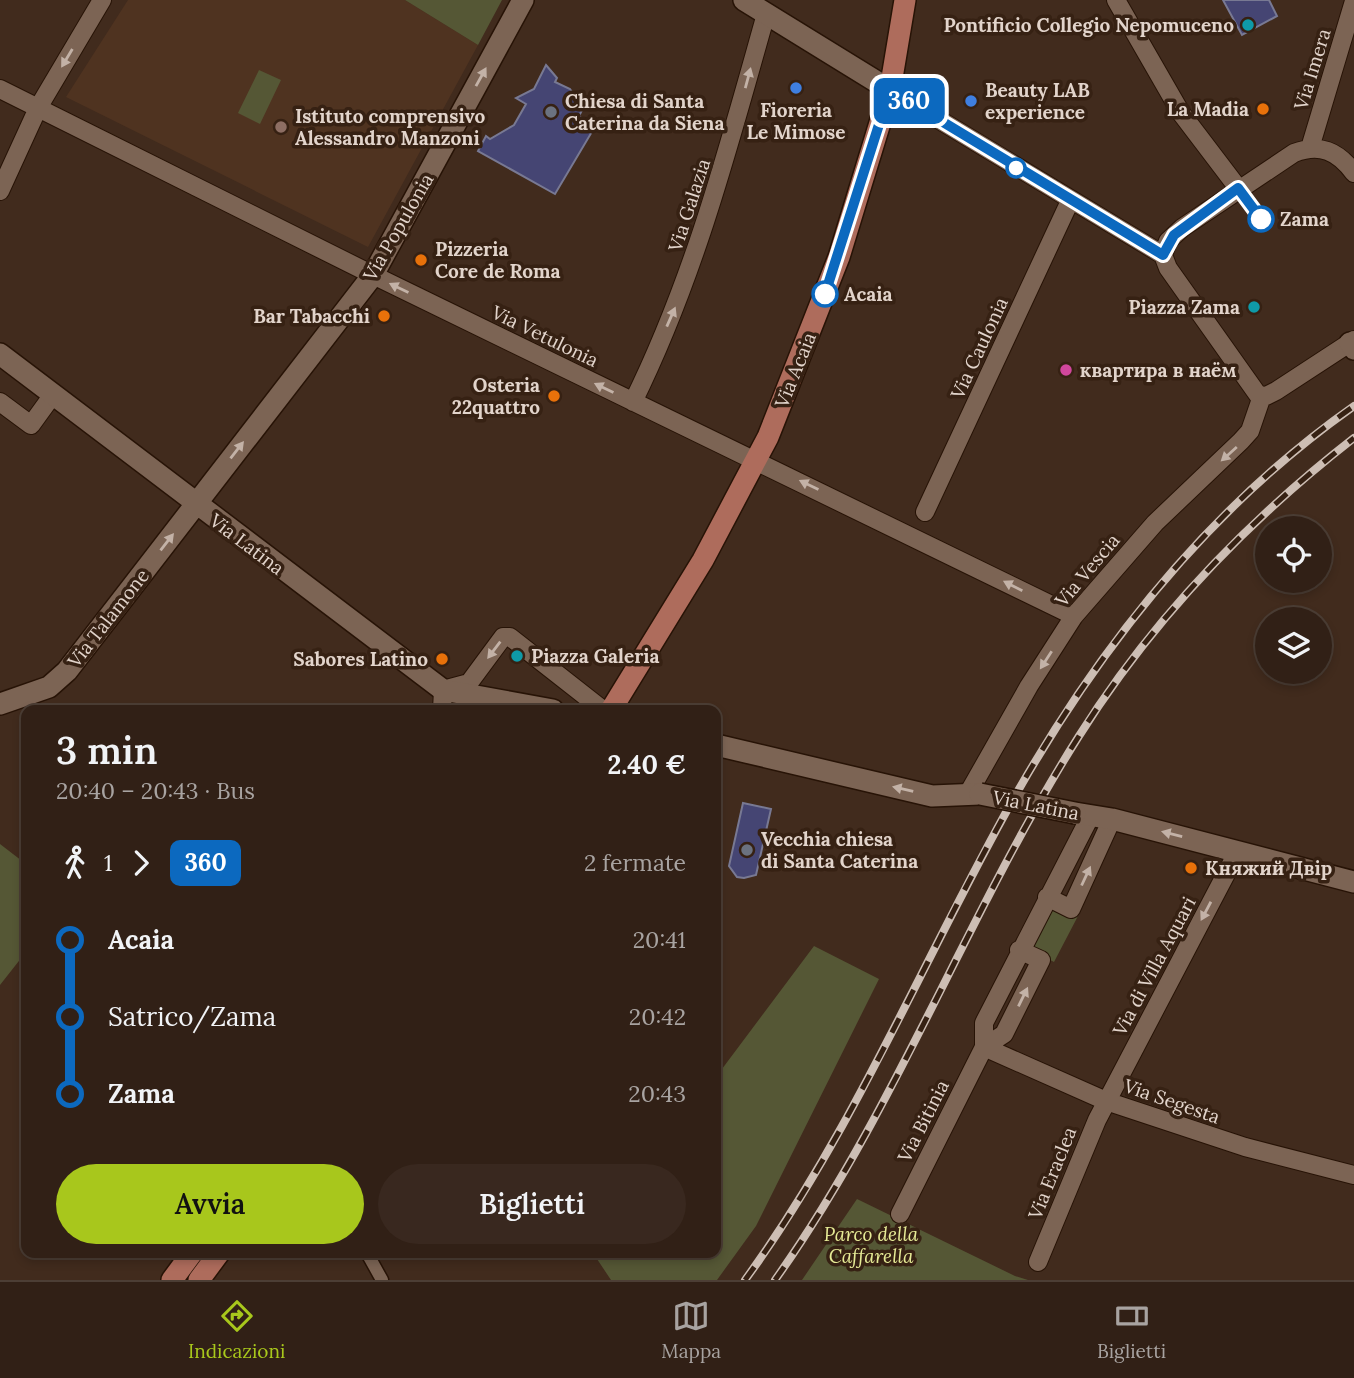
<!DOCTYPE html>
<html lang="it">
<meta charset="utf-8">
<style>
:root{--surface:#312016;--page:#39281f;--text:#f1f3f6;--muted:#a8a3a1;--line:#4c3e35;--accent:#a8c71c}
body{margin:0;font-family:Lora,serif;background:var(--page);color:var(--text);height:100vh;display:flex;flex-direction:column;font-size:26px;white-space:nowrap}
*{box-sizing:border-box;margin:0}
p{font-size:23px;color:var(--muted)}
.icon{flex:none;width:38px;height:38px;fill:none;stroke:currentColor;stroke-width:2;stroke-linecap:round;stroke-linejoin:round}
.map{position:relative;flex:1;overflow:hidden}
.details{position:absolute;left:21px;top:705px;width:700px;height:553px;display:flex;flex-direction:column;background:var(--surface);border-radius:14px;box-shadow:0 4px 10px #0003,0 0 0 2px var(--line)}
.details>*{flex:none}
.badge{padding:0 14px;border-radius:10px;font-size:24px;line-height:46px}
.fabs{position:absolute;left:1255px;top:516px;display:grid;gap:14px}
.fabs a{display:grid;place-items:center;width:77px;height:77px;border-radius:50%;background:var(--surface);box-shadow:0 4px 10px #0003,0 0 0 2px var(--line);font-size:35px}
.map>.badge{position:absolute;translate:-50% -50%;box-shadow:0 0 0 4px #fff}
.legs{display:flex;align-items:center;gap:10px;height:77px;padding:0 35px;font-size:23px}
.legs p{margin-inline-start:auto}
.summary{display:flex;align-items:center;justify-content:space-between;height:119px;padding:0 35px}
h1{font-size:38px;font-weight:600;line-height:52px}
.primary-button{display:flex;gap:14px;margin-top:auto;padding:14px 35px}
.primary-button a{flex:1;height:80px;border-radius:42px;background:var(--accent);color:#111;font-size:28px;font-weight:600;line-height:80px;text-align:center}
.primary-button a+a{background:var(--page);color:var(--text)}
ul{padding:0 35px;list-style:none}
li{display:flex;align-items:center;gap:24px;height:77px;font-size:26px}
li i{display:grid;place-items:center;width:10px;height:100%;margin:0 9px;background:currentColor}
li i::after{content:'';width:18px;height:18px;margin:-9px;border:5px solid;border-radius:50%;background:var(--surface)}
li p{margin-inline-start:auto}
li:first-child i{background:linear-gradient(#0000 50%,currentColor 0)}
li:last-child i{background:linear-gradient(currentColor 50%,#0000 0)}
.dock{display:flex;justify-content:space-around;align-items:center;height:98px;border-top:2px solid var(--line);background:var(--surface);font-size:19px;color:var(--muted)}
.dock a{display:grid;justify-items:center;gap:4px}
.dock .selected{color:var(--accent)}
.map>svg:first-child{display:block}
.built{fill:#4f3320}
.green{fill:#555735}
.building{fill:#454573;stroke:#787993;stroke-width:2}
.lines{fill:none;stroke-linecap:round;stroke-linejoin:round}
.pedestrian-casing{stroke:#271306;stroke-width:15}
.minor-casing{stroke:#271306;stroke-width:20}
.tertiary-casing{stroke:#271306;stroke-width:24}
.primary-casing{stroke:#271306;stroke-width:24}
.pedestrian{stroke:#7c6454;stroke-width:12}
.minor{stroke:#7c6454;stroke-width:18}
.tertiary{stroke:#7c6454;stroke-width:21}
.primary{stroke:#ae6c5c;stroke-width:21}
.rail-casing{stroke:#cdbeb4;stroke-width:8}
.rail{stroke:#362113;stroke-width:5;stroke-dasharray:16;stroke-linecap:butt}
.tertiary-bridge-casing{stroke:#271306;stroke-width:24;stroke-linecap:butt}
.tertiary-bridge{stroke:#7c6454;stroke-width:21}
.oneway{fill:#c3b2a7}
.line-1-casing{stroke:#fff;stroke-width:16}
.line-1{stroke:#0c69bf;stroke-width:10}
.culture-dot{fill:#0f9aa8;stroke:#362113;stroke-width:2.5}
.shop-dot{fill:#3f7fe0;stroke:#362113;stroke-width:2.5}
.food-dot{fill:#e8710a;stroke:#362113;stroke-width:2.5}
.worship-dot{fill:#6b7280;stroke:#362113;stroke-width:2.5}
.education-dot{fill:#8d6e63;stroke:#362113;stroke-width:2.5}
.stop-1-dot{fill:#fff;stroke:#0c69bf;stroke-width:3.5}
.hotel-dot{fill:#d1479c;stroke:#362113;stroke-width:2.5}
.labels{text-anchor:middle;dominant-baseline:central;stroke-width:7;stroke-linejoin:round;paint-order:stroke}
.poi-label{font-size:19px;font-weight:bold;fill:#e2d4cb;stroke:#362113;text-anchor:start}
.street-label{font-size:19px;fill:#e2d4cb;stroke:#362113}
.stop-label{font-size:19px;font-weight:bold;fill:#e2d4cb;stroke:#362113;text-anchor:start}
.park-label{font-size:19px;font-style:italic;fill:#e6eb96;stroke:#362113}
</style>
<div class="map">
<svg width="1354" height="1280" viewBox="0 0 1354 1280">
<rect width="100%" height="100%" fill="#412b1d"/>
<!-- built -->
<path class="built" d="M 128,0 L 405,0 L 478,45 L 368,247 L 66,97 Z"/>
<!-- green -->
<path class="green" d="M 405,0 L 502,0 L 478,45 Z
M 259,70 L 281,80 L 260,124 L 238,113 Z
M 0,844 L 26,864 L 26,952 L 0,985 Z
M 1051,904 L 1078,916 L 1054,962 L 1027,948 Z
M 814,946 L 879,979 L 756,1226 L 717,1280 L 611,1280 L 593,1253 L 716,1253 L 716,1077 Z
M 857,1199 L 1015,1276 L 1028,1280 L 802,1280 Z"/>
<!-- building -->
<path class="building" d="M 1223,0 L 1269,0 L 1277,16 L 1242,35 Z
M 546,65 L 557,78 L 555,82 L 570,89 L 583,108 L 579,116 L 593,130 L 555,194 L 478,151 L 486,136 L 490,139 L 514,125 L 526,104 L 516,98 L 534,89 Z
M 743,803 L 771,809 L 756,875 L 744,878 L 737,877 L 729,866 Z"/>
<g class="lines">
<!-- pedestrian casing -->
<g class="pedestrian-casing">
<path id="pedestrian" d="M 367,1253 L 382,1280"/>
</g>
<!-- minor casing -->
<g class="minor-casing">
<path id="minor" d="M 1116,0 L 1181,113 L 1238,188
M 0,89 L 373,275 L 1074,616
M 890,90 L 1163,255
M 1310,148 L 1354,1
M 1354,173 C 1338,151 1320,143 1294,153 L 1182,228 L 1168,241 L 1163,255 L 1168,268 L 1258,395 L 1266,396 L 1276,391 L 1354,340
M 0,191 L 38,108 L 102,0
M 0,402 L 31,425 L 52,396
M 633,402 C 695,276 728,148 766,14
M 925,512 L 1070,201
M 442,710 L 443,690 L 469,683 L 503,637 L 510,637 L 603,710
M 969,792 L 1029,686 L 1074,616 L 1155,523 L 1241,441 L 1250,431 L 1262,396
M 1047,897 L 1071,909 L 1112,819
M 984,1047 L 1106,1101 L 1245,1147 L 1354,1175
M 984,1047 L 1004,1034 L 1041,960 L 1019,950
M 900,1214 L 984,1047 L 984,1023 L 1091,815
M 1038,1262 L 1097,1120 L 1238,851"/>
</g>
<!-- tertiary casing -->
<g class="tertiary-casing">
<path id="tertiary" d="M 744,0 L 890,90
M 1350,343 L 1354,349
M 0,354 L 443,690 L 553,710
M 0,704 L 49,687 L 67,671 L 373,275 L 523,0
M 716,745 L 932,796 L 980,794
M 1075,813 L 1112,819 L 1354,882"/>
</g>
<!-- primary casing -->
<g class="primary-casing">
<path id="primary" d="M 611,710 L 703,560 L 768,437 L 839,257 L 890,90 L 905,0
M 172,1280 L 192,1253
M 199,1280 L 219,1253"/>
</g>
<!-- pedestrian -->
<use href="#pedestrian" class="pedestrian"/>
<!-- minor -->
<use href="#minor" class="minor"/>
<!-- tertiary -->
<use href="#tertiary" class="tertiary"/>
<!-- primary -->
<use href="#primary" class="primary"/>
<!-- rail casing -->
<g class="rail-casing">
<path id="rail" d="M 745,1280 C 856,1128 926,952 1019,789 C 1104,641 1213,505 1354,406
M 775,1280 C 896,1110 968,911 1079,736 C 1152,620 1246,522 1354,438"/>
</g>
<!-- rail -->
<use href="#rail" class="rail"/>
<!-- tertiary-bridge casing -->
<g class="tertiary-bridge-casing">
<path id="tertiary-bridge" d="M 980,794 L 1075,813"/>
</g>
<!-- tertiary-bridge -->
<use href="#tertiary-bridge" class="tertiary-bridge"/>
</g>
<!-- one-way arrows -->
<defs><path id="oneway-solid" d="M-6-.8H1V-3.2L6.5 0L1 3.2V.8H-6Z" transform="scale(1.75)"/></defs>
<g class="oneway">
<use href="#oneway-solid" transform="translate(67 58) rotate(121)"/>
<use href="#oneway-solid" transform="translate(481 77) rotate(-61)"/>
<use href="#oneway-solid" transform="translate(748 78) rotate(-75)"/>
<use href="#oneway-solid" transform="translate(399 288) rotate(-154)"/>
<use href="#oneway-solid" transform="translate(671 317) rotate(-66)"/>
<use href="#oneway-solid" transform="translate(604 388) rotate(-154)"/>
<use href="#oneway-solid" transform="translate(237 450) rotate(-52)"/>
<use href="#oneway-solid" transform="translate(1229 454) rotate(138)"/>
<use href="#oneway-solid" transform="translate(809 485) rotate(-154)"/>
<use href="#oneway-solid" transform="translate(167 542) rotate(-52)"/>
<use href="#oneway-solid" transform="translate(1013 586) rotate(-153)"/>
<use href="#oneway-solid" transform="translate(494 650) rotate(127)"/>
<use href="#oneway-solid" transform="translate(1046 660) rotate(123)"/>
<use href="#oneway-solid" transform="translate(903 789) rotate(-167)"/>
<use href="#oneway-solid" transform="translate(1172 834) rotate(-166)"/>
<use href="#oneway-solid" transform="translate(1086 876) rotate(-65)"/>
<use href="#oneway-solid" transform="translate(1206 911) rotate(118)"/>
<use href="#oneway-solid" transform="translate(1023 997) rotate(-64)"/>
</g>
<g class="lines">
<!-- line-1 casing -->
<g class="line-1-casing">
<path id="line-1" d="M 825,294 L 890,90 L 1163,255 L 1174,235 L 1238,188 L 1261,219"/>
</g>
<!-- line-1 -->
<use href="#line-1" class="line-1"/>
</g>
<!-- markers -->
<g class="culture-dot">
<circle cx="1248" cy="25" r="7"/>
<circle cx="1254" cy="307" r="7"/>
<circle cx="517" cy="656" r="7"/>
</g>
<g class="shop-dot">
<circle cx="796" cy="88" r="7"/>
<circle cx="971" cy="101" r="7"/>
</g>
<g class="food-dot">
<circle cx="1263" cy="109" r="7"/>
<circle cx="421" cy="260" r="7"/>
<circle cx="384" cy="316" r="7"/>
<circle cx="554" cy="396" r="7"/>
<circle cx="442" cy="659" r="7"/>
<circle cx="1191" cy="868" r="7"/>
</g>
<g class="worship-dot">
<circle cx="551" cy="112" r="7"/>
<circle cx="747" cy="850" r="7"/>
</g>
<circle class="education-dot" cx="281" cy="127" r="7"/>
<g class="stop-1-dot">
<circle cx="1016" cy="168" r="9"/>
<circle cx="1261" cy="219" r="12"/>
<circle cx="825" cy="294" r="12"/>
</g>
<circle class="hotel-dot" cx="1066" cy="370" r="7"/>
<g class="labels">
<!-- poi labels -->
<g class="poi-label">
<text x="1234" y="25" text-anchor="end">Pontificio Collegio Nepomuceno</text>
<text x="985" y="90">Beauty LAB<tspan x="985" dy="22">experience</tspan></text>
<text x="565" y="101">Chiesa di Santa<tspan x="565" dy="22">Caterina da Siena</tspan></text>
<text x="1249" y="109" text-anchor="end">La Madia</text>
<text x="796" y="110" text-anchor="middle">Fioreria<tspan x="796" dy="22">Le Mimose</tspan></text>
<text x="295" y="116">Istituto comprensivo<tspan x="295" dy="22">Alessandro Manzoni</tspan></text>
<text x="435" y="249">Pizzeria<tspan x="435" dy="22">Core de Roma</tspan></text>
<text x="1240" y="307" text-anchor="end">Piazza Zama</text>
<text x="370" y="316" text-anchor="end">Bar Tabacchi</text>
<text x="1080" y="370">квартира в наём</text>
<text x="540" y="385" text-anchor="end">Osteria<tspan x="540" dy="22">22quattro</tspan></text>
<text x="531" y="656">Piazza Galeria</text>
<text x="428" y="659" text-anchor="end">Sabores Latino</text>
<text x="761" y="839">Vecchia chiesa<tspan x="761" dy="22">di Santa Caterina</tspan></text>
<text x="1205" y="868">Княжий Двір</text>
</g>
<!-- street labels -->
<g class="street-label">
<text transform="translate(1312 69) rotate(-73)">Via Imera</text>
<text transform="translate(689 205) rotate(-72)">Via Galazia</text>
<text transform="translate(398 227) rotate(-60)">Via Populonia</text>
<text transform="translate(545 336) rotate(26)">Via Vetulonia</text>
<text transform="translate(979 348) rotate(-65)">Via Caulonia</text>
<text transform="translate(795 370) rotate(-68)">Via Acaia</text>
<text transform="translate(247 544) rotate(37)">Via Latina</text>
<text transform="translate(1087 570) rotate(-50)">Via Vescia</text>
<text transform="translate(108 618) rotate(-52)">Via Talamone</text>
<text transform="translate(1036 805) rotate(11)">Via Latina</text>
<text transform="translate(1154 966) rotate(-62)">Via di Villa Aquari</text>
<text transform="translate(1172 1101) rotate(19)">Via Segesta</text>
<text transform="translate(923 1121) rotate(-63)">Via Bitinia</text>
<text transform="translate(1052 1173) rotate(-68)">Via Eraclea</text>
</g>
<!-- stop labels -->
<g class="stop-label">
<text x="1280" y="219">Zama</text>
<text x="844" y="294">Acaia</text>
</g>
<!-- park labels -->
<g class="park-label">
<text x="871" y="1234">Parco della<tspan x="871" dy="22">Caffarella</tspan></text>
</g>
</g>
</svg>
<div class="fabs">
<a><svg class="icon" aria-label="locate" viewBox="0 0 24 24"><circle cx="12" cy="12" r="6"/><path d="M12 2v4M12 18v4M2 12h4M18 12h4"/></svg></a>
<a><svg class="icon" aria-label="layers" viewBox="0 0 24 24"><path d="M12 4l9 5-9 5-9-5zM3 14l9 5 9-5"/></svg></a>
</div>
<b class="badge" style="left:909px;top:101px;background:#0c69bf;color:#fff">360</b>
<section class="details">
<div class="summary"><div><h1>3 min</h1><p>20:40 – 20:43 · Bus</p></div><b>2.40 €</b></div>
<div class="legs"><svg class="icon" aria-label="walk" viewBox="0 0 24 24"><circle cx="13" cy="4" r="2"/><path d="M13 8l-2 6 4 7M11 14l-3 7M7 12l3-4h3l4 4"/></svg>1<svg class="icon" aria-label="forward" viewBox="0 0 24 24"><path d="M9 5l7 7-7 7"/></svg><b class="badge" style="background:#0c69bf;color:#fff">360</b><p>2 fermate</p></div>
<ul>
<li><i style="color:#0c69bf"></i><b>Acaia</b><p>20:41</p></li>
<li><i style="color:#0c69bf"></i><span>Satrico/Zama</span><p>20:42</p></li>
<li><i style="color:#0c69bf"></i><b>Zama</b><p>20:43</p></li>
</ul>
<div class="primary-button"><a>Avvia</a><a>Biglietti</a></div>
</section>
</div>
<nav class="dock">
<a class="selected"><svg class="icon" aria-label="directions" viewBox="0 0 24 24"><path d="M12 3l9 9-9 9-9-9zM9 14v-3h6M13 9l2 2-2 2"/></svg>Indicazioni</a>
<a><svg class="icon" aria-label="map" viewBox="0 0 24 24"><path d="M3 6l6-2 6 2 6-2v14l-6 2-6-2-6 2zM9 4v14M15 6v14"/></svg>Mappa</a>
<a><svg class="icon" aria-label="tickets" viewBox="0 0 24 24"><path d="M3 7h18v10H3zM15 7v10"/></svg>Biglietti</a>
</nav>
